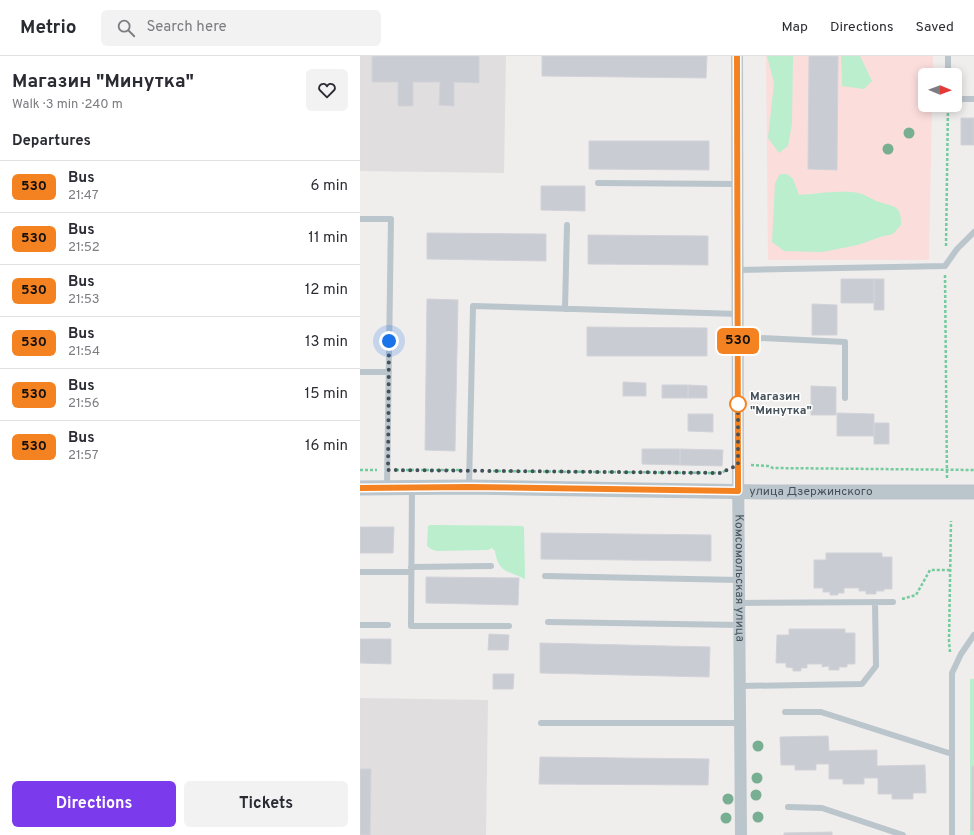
<!DOCTYPE html>
<meta charset="utf-8">
<style>
:root{--surface:#fff;--page:#f2f2f3;--text:#2b2b33;--muted:#7c7c81;--line:#e1e1e2;--accent:#7c3aed}
body{margin:0;font-family:Overpass,sans-serif;background:var(--page);color:var(--text);height:100vh;display:flex;flex-direction:column;font-size:15px;white-space:nowrap}
*{box-sizing:border-box;margin:0}
p{font-size:13px;color:var(--muted)}
.icon{flex:none;width:22px;height:22px;fill:none;stroke:currentColor;stroke-width:2;stroke-linecap:round;stroke-linejoin:round}
.map{position:relative;flex:1;overflow:hidden}
.details{display:flex;flex-direction:column;background:var(--surface);width:360px}
.details>*{flex:none}
.badge{padding:0 8px;border-radius:6px;font-size:14px;line-height:26px}
.needle{width:26px;rotate:91deg}
.fabs{position:absolute;left:558px;top:12px;display:grid;gap:8px}
.fabs a{display:grid;place-items:center;width:44px;height:44px;border-radius:6px;background:var(--surface);box-shadow:0 2px 10px #0003;font-size:20px}
.you{position:absolute;width:20px;height:20px;margin:-10px;border:3px solid #fff;border-radius:50%;background:#1a73e8;box-shadow:0 0 0 6px #1a73e833}
.map>.badge{position:absolute;translate:-50% -50%;box-shadow:0 0 0 2px #fff}
h2{padding:0 12px;font-size:15px;line-height:36px}
.round{display:grid;place-items:center;flex:none;width:42px;height:42px;border-radius:6px;background:var(--page)}
.headline{display:flex;align-items:center;justify-content:space-between;height:68px;padding:0 12px}
h1{font-size:19px;font-weight:700;line-height:30px}
.primary-button{display:flex;gap:8px;margin-top:auto;padding:8px 12px}
.primary-button a{flex:1;height:46px;border-radius:6px;background:var(--accent);color:#fff;font-size:16px;font-weight:700;line-height:46px;text-align:center}
.primary-button a+a{background:var(--page);color:var(--text)}
ul{padding:0;list-style:none}
li{display:flex;align-items:center;gap:12px;height:52px;padding:0 12px;border-top:1px solid var(--line)}
li div{flex:1}
li b{display:block;font-size:15px}
li em{font-style:normal}
li .badge{min-width:44px;font-weight:700;text-align:center}
header{display:flex;align-items:center;gap:24px;box-sizing:border-box;height:56px;padding:0 20px;background:var(--surface);border-bottom:1px solid var(--line)}
header strong{font-size:19px}
nav{display:flex;gap:22px;margin-inline-start:auto;font-size:14px}
.search{width:280px;height:36px;background:var(--page);display:flex;align-items:center;gap:10px;box-sizing:border-box;padding:0 14px;border-radius:6px;color:var(--muted);font-size:15px}
main{display:flex;flex:1;min-height:0}
.map>svg:first-child{display:block}
.education{fill:#e1dedf}
.medical{fill:#fbdddc}
.green{fill:#baeecd}
.building{fill:#c9ccd2;stroke:#d1d3d9}
.lines{fill:none;stroke-linecap:round;stroke-linejoin:round}
.path{stroke:#72cc9d;stroke-width:2.5;stroke-dasharray:3 2;stroke-linecap:butt}
.service{stroke:#bbc5cc;stroke-width:6}
.minor{stroke:#bbc5cc;stroke-width:12}
.tertiary{stroke:#bbc5cc;stroke-width:15}
.tree{fill:#78ae91}
.line-casing{stroke:#fff;stroke-width:9}
.line{stroke:#f58220;stroke-width:6}
.walk{stroke:#45515a;stroke-width:4;stroke-dasharray:0 7.2}
.stop-dot{fill:#fff;stroke:#f58220;stroke-width:2}
.labels{text-anchor:middle;dominant-baseline:central;stroke-width:3;stroke-linejoin:round;paint-order:stroke}
.stop-label{font-size:12px;font-weight:bold;fill:#45515a;stroke:#fff;text-anchor:start}
.street-label{font-size:12px;fill:#45515a;stroke:#fff}
</style>
<header>
<strong>Metrio</strong>
<div class="search"><svg class="icon" aria-label="search" viewBox="0 0 24 24"><circle cx="10" cy="10" r="6"/><path d="M15 15l6 6"/></svg>Search here</div>
<nav><a>Map</a><a>Directions</a><a>Saved</a></nav>
</header>
<main>
<section class="details">
<div class="headline"><div><h1>Магазин &quot;Минутка&quot;</h1><p>Walk · 3 min · 240 m</p></div><a class="round"><svg class="icon" aria-label="heart" viewBox="0 0 24 24"><path d="M12 20l-8-8c-3-5 5-10 8-4 3-6 11-1 8 4z"/></svg></a></div>
<h2>Departures</h2>
<ul>
<li><span class="badge" style="background:#f58220;color:#111">530</span><div><b>Bus</b><p>21:47</p></div><em>6 min</em></li>
<li><span class="badge" style="background:#f58220;color:#111">530</span><div><b>Bus</b><p>21:52</p></div><em>11 min</em></li>
<li><span class="badge" style="background:#f58220;color:#111">530</span><div><b>Bus</b><p>21:53</p></div><em>12 min</em></li>
<li><span class="badge" style="background:#f58220;color:#111">530</span><div><b>Bus</b><p>21:54</p></div><em>13 min</em></li>
<li><span class="badge" style="background:#f58220;color:#111">530</span><div><b>Bus</b><p>21:56</p></div><em>15 min</em></li>
<li><span class="badge" style="background:#f58220;color:#111">530</span><div><b>Bus</b><p>21:57</p></div><em>16 min</em></li>
</ul>
<div class="primary-button"><a>Directions</a><a>Tickets</a></div>
</section>
<div class="map">
<svg width="614" height="779" viewBox="0 0 614 779">
<rect width="100%" height="100%" fill="#f0eded"/>
<!-- education -->
<path class="education" d="M 0,0 L 146,0 L 144,117 L 0,115 Z
M 0,642 L 128,644 L 126,779 L 0,779 Z"/>
<!-- medical -->
<path class="medical" d="M 406,0 L 573,0 L 573,19 L 565,19 L 565,49 L 572,49 L 569,204 L 408,204 Z"/>
<!-- green -->
<path class="green" d="M 407,0 L 433,0 L 432,68 L 428,90 L 419,97 L 408,82 L 414,27 Z
M 481,0 L 500,0 L 512,25 L 504,33 L 482,30 Z
M 420,118 L 427,118 L 433,123 L 439,139 C 455,138 488,133 502,138 C 507,140 512,143 516,145 C 533,151 542,148 541,169 L 533,178 L 520,181 L 498,189 L 462,196 L 424,195 L 412,186 L 415,127 Z
M 70,469 L 163,470 L 164,472 L 165,523 C 149,515 138,517 135,495 L 132,492 L 128,494 L 77,495 L 71,493 L 67,490 L 68,470 Z
M 610,623 L 614,623 L 614,779 L 610,779 Z"/>
<!-- building -->
<path class="building" d="M 12,0 L 119,0 L 119,27 L 94,26 L 94,50 L 79,49 L 80,26 L 53,26 L 53,50 L 38,50 L 38,26 L 12,26 Z
M 182,0 L 347,0 L 346,22 L 182,20 Z
M 449,0 L 478,0 L 477,114 L 448,113 Z
M 601,62 L 614,62 L 614,89 L 601,89 Z
M 229,85 L 349,85 L 349,114 L 229,113 Z
M 181,130 L 225,130 L 225,155 L 181,154 Z
M 67,177 L 186,178 L 186,205 L 67,203 Z
M 228,179 L 348,180 L 348,209 L 228,208 Z
M 481,223 L 514,223 L 514,247 L 481,247 Z
M 514,223 L 524,223 L 524,254 L 514,254 Z
M 67,243 L 98,244 L 95,395 L 65,394 Z
M 452,248 L 477,249 L 477,279 L 452,279 Z
M 227,271 L 347,272 L 347,300 L 227,300 Z
M 263,326 L 286,327 L 286,340 L 263,340 Z
M 302,329 L 328,329 L 328,342 L 302,342 Z
M 328,329 L 347,330 L 347,342 L 328,342 Z
M 451,330 L 476,331 L 476,359 L 451,359 Z
M 477,357 L 514,358 L 514,380 L 477,380 Z
M 328,358 L 353,358 L 353,376 L 328,375 Z
M 514,367 L 529,367 L 529,388 L 514,388 Z
M 282,393 L 320,393 L 320,409 L 282,408 Z
M 320,393 L 363,394 L 362,410 L 320,409 Z
M 0,471 L 34,471 L 33,497 L 0,497 Z
M 181,477 L 351,479 L 351,505 L 181,503 Z
M 466,497 L 522,497 L 522,501 L 532,501 L 532,533 L 524,533 L 524,535 L 516,535 L 516,538 L 506,538 L 506,535 L 499,535 L 499,532 L 484,532 L 484,537 L 478,537 L 478,539 L 470,539 L 470,536 L 463,536 L 463,532 L 454,532 L 454,504 L 466,504 Z
M 66,521 L 159,522 L 158,549 L 66,547 Z
M 429,573 L 485,573 L 485,577 L 495,577 L 495,608 L 487,608 L 487,611 L 479,611 L 479,614 L 469,614 L 469,610 L 462,611 L 462,608 L 447,608 L 447,612 L 441,612 L 441,615 L 433,615 L 433,612 L 426,611 L 426,607 L 416,607 L 417,579 L 429,579 Z
M 129,578 L 149,579 L 148,594 L 128,594 Z
M 0,583 L 31,583 L 31,608 L 0,607 Z
M 180,587 L 350,591 L 349,621 L 180,617 Z
M 133,618 L 154,618 L 153,633 L 133,633 Z
M 468,680 L 469,695 L 517,694 L 517,710 L 565,709 L 566,737 L 553,737 L 553,743 L 532,743 L 532,738 L 518,738 L 518,722 L 504,722 L 504,728 L 483,728 L 483,723 L 469,723 L 469,708 L 456,708 L 456,714 L 435,714 L 435,709 L 421,709 L 420,681 Z
M 180,701 L 349,703 L 348,729 L 179,728 Z
M 612,710 L 614,711 L 614,775 L 611,775 Z
M 0,713 L 11,713 L 10,779 L 0,779 Z
M 472,776 L 472,779 L 424,779 L 424,777 Z"/>
<g class="lines">
<!-- path -->
<path class="path" d="M 586,190 L 588,49
M 585,219 L 587,422
M 391,409 L 408,410 L 413,412 L 614,414
M 0,414 L 17,414
M 36,414 L 99,414
M 128,415 L 361,417 L 365,415
M 542,543 L 556,539 L 570,514 L 591,514
M 590,596 L 589,585 L 591,465"/>
<!-- service -->
<path class="service" d="M 588,19 L 588,0
M 595,43 L 614,43
M 238,127 L 377,128
M 0,163 L 31,163 L 27,432
M 378,214 L 585,210 L 597,193 L 614,176
M 205,253 L 207,169
M 378,281 L 485,286 L 485,342
M 0,316 L 29,316
M 109,431 L 113,250 L 378,258
M 52,432 L 51,570 L 149,570
M 51,511 L 131,510
M 0,516 L 51,516
M 185,520 L 379,524
M 379,547 L 533,546
M 188,566 L 379,569
M 0,569 L 28,569
M 380,630 L 502,628 L 516,610 L 515,546
M 425,656 L 461,656 L 592,698
M 181,667 L 380,667
M 428,751 L 462,752 L 543,779
M 592,779 L 592,617 L 601,598 L 614,579"/>
<!-- minor -->
<path class="minor" id="s1" d="M 377,0 L 378,409 L 381,779"/>
<!-- tertiary -->
<path class="tertiary" id="s2" d="M 0,432 L 109,431 L 408,436 L 614,436"/>
</g>
<!-- trees -->
<g class="tree">
<circle cx="549" cy="77" r="5.5"/>
<circle cx="528" cy="93" r="5.5"/>
<circle cx="398" cy="690" r="5.5"/>
<circle cx="397" cy="722" r="5.5"/>
<circle cx="396" cy="739" r="5.5"/>
<circle cx="368" cy="743" r="5.5"/>
<circle cx="398" cy="761" r="5.5"/>
<circle cx="366" cy="762" r="5.5"/>
</g>
<g class="lines">
<!-- line casing -->
<g class="line-casing">
<path id="line" d="M 0,432 L 109,431 L 378,435 L 377,0"/>
</g>
<!-- line -->
<use href="#line" class="line"/>
<!-- walk -->
<path class="walk" d="M 29,285 L 28,414 L 360,417 L 378,409 L 378,345 L 378,348"/>
</g>
<!-- markers -->
<circle class="stop-dot" cx="378" cy="348" r="8"/>
<g class="labels">
<!-- stop labels -->
<g class="stop-label">
<text x="390" y="341">Магазин<tspan x="390" dy="14">"Минутка"</tspan></text>
</g>
<!-- street labels -->
<g class="street-label">
<text stroke="none"><textPath href="#s2" startOffset="451">улица Дзержинского</textPath></text>
<text stroke="none"><textPath href="#s1" startOffset="522">Комсомольская улица</textPath></text>
</g>
</g>
</svg>
<div class="fabs">
<a><svg class="needle" viewBox="-14 -14 28 28"><path d="M0-13l5 13h-10z" fill="#e53935"/><path d="M0 13l5-13h-10z" fill="#7c7c81"/></svg></a>
</div>
<div class="you" style="left:29px;top:285px"></div>
<b class="badge" style="left:378px;top:285px;background:#f58220;color:#111">530</b>
</div>
</main>
